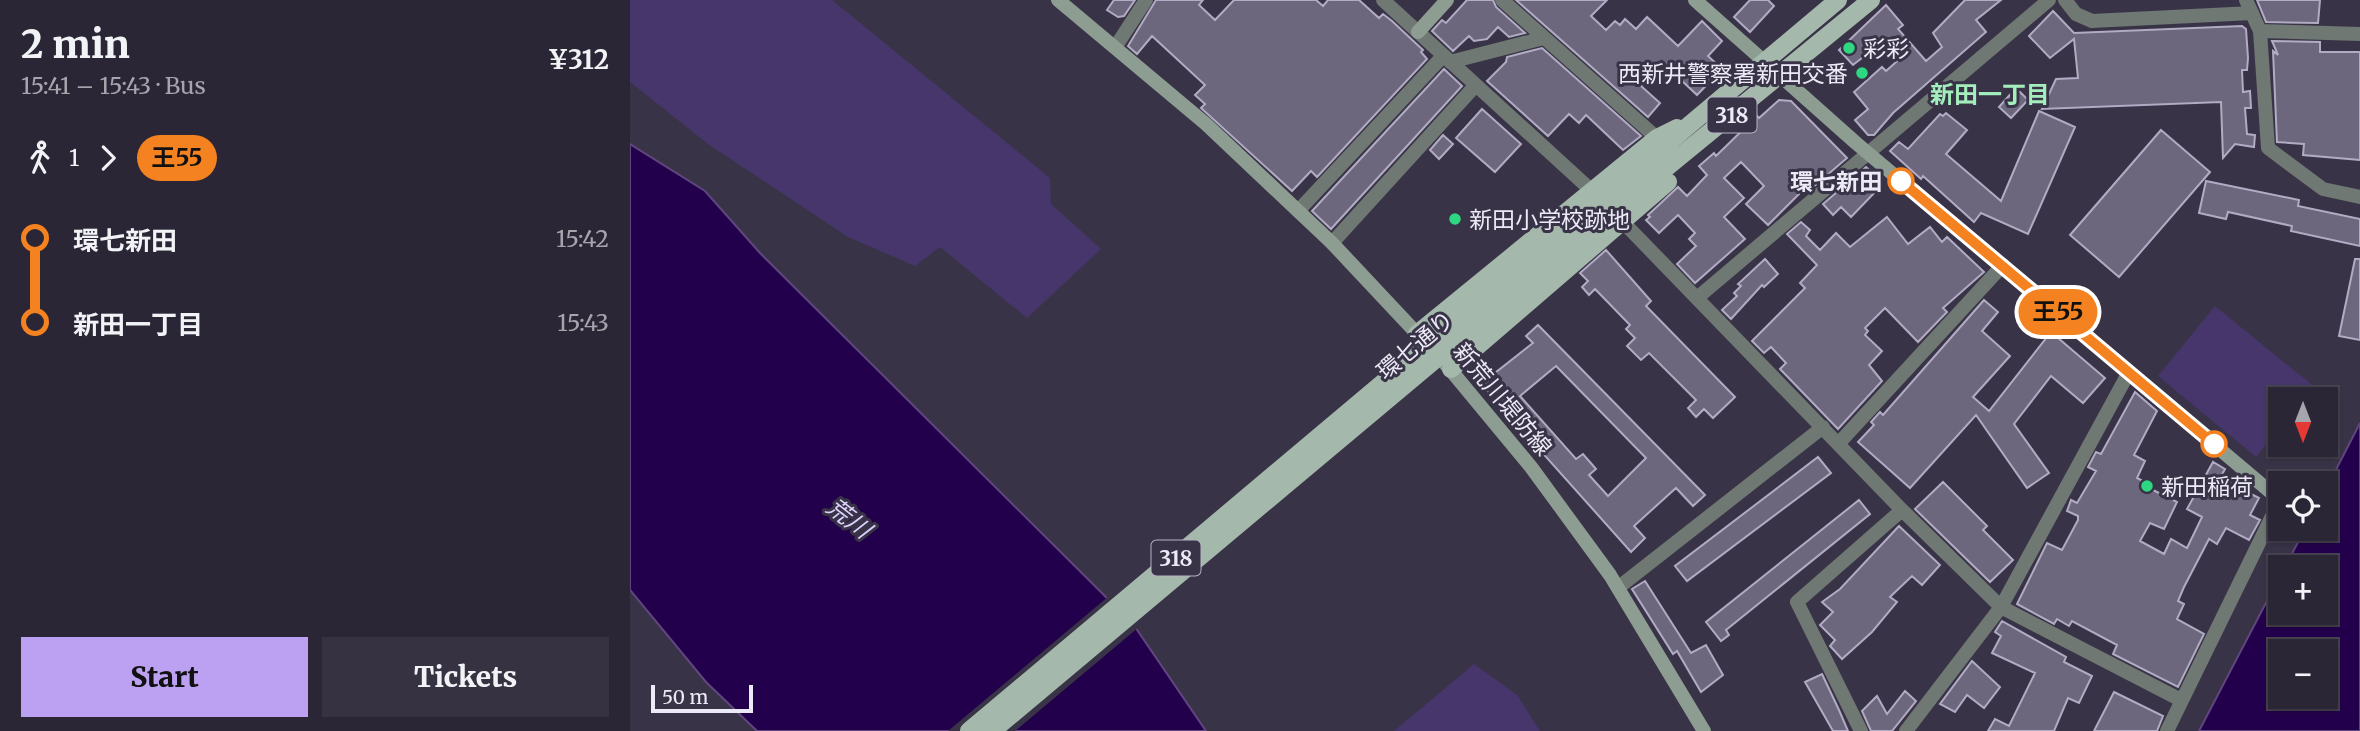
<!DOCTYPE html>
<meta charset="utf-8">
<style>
:root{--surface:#2b2635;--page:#373241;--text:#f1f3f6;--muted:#a6a5ad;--line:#474350;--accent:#bca0f2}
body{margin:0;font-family:Merriweather,"Noto Sans JP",serif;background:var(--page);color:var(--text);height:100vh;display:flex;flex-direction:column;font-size:26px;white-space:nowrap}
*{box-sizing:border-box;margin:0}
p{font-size:23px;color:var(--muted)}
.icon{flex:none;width:38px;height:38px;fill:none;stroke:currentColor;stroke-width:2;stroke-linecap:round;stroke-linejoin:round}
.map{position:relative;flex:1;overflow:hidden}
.side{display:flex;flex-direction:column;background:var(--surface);width:630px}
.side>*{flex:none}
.badge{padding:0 14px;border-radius:23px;font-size:24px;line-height:46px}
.needle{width:46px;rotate:180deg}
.buttons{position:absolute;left:1638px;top:387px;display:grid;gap:14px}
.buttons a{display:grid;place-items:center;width:70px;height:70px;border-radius:0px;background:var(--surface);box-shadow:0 2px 5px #0004,0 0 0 2px var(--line);font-size:35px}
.scale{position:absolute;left:21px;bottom:18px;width:102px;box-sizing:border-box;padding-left:7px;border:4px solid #edeaf7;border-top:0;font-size:19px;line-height:24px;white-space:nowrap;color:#edeaf7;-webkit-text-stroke:5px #393347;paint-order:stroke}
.map>.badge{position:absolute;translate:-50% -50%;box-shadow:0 0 0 4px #fff}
.legs{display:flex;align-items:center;gap:10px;height:77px;padding:0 21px;font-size:23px}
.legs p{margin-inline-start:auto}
.overview{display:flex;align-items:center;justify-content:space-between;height:119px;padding:0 21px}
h1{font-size:38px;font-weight:800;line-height:52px}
.action{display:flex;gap:14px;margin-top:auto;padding:14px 21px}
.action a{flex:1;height:80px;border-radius:0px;background:var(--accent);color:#111;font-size:28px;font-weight:800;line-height:80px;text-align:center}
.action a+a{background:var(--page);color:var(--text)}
ul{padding:0 21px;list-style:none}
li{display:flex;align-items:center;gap:24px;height:84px;font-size:26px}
li i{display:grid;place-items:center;width:10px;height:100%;margin:0 9px;background:currentColor}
li i::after{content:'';width:18px;height:18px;margin:-9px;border:5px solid;border-radius:50%;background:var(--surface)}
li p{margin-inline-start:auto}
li:first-child i{background:linear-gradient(#0000 50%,currentColor 0)}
li:last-child i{background:linear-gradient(currentColor 50%,#0000 0)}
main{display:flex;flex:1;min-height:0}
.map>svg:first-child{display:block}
.green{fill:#47366c}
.water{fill:#23004c;stroke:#60467f;stroke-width:2;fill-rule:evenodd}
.pier{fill:#393347}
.building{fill:#6c677d;stroke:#b1abc4;stroke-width:2;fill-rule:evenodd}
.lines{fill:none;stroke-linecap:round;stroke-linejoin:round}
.street{stroke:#6f7872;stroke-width:14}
.secondary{stroke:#8d9d92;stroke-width:14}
.primary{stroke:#a4b9ab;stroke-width:18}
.line-1-casing{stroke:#fff;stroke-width:16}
.line-1{stroke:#f58220;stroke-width:10}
.poi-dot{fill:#2ed883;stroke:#393347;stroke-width:2.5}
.stop-1-dot{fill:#fff;stroke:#f58220;stroke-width:3.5}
.labels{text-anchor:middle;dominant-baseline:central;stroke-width:6;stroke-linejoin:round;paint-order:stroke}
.shield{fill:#393347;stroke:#b7b3c2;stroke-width:2}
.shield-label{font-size:21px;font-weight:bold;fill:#edeaf7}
.poi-label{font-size:23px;fill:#edeaf7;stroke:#393347;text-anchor:start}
.stop-label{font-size:23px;font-weight:bold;fill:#edeaf7;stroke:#393347;text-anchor:end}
.street-label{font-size:23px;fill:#edeaf7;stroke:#393347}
.neighbourhood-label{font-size:24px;font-weight:bold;fill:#a4eebe;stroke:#393347}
.water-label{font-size:24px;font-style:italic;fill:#ddd2fe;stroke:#393347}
</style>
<main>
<section class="side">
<div class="overview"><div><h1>2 min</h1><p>15:41 – 15:43 · Bus</p></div><b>¥312</b></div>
<div class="legs"><svg class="icon" aria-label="walk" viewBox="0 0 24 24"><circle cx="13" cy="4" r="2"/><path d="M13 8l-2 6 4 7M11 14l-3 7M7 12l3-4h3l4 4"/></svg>1<svg class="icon" aria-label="forward" viewBox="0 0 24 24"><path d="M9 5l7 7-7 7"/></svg><b class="badge" style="background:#f58220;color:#111">王55</b></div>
<ul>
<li><i style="color:#f58220"></i><b>環七新田</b><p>15:42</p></li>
<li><i style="color:#f58220"></i><b>新田一丁目</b><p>15:43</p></li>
</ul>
<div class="action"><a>Start</a><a>Tickets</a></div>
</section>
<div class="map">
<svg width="1730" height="731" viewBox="0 0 1730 731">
<rect width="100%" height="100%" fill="#393347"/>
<!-- green -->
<path class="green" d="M 0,0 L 202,0 L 420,178 L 421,204 L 471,249 L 397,318 L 310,247 L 285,266 L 218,237 L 78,144 L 0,82 Z
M 1585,306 L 1693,394 L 1689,399 L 1650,399 L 1652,445 L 1647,450 L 1638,442 L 1626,457 L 1528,376 Z
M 844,664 L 887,695 L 910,731 L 764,731 Z"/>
<!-- water -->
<path class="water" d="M 0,144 L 75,191 L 130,253 L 503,624 L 576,731 L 127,731 L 76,682 L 0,590 Z
M 1730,423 L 1730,731 L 1569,731 L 1650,576 L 1650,612 L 1696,612 L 1696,567 L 1655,567 L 1675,529 L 1696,528 L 1696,489 ZM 1650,651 L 1696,651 L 1696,696 L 1650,696 Z"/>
<!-- pier -->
<path class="pier" d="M 479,596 L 509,627 L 385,731 L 318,731 Z"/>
<!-- building -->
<path class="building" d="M 484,0 L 505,0 L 494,16 L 488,17 L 477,10 Z
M 526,0 L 573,0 L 569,5 L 585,20 L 604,0 L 686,0 L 693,6 L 698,0 L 729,0 L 749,18 L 753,14 L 762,21 L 793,50 L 791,52 L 797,59 L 687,177 L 681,171 L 662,191 L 571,108 L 575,104 L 565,95 L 575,85 L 522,36 L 507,54 L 498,46 Z
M 837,0 L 863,0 L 866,7 L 895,33 L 879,37 L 868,27 L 857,39 L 844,41 L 839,36 L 823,51 L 802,31 L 812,20 L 816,23 Z
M 886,0 L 977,0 L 961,16 L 976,30 L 985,21 L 990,25 L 995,19 L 1006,29 L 1017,17 L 1048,46 L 1072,21 L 1092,41 L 1078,56 L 1092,69 L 1067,95 L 1033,63 L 1011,86 L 1030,103 L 1018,117 Z
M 1120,0 L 1138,0 L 1144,6 L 1120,32 L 1104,17 Z
M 1335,0 L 1371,0 L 1346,20 L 1356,32 L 1263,113 L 1244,135 L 1238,135 L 1225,120 L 1238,109 L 1224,92 L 1252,67 L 1256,71 L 1275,54 L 1259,37 L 1223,65 L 1209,50 L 1256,5 L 1273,25 L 1268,29 L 1296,61 L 1312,47 L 1303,33 Z
M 1627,0 L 1690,0 L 1688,23 L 1636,22 Z
M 1423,11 L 1444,33 L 1612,26 L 1616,29 L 1618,58 L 1617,70 L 1612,70 L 1613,92 L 1620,91 L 1621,108 L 1615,108 L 1617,134 L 1625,135 L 1624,147 L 1605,144 L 1593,158 L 1591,102 L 1412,109 L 1426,79 L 1448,78 L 1444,39 L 1420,58 L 1399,36 Z
M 1642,41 L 1690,42 L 1690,52 L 1730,52 L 1730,160 L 1673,155 L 1674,144 L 1647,142 L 1643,51 L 1648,55 Z
M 912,48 L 1011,136 L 993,150 L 956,115 L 949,123 L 939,114 L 918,136 L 857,81 L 876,62 L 877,57 Z
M 814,69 L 832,86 L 701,229 L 682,211 Z
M 1386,88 L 1398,100 L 1381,118 L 1369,107 Z
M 1149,100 L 1161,101 L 1217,158 L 1181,189 L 1177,186 L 1138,225 L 1116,204 L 1134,186 L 1111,162 L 1094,178 L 1114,198 L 1094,217 L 1115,239 L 1065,283 L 1047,264 L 1066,246 L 1059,239 L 1065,233 L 1048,215 L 1029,233 L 1016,220 L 1020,217 L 1018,215 L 1048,187 L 1057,196 L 1077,175 L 1069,166 L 1084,153 L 1086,156 L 1127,116 L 1129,118 Z
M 852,109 L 891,144 L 865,172 L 826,138 Z
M 1409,111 L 1445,127 L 1398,234 L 1351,213 L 1344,222 L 1293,176 L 1291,179 L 1260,151 L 1269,142 L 1278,149 L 1310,114 L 1313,116 L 1316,113 L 1337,130 L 1316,154 L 1371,201 Z
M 1531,130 L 1580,172 L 1489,277 L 1440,235 Z
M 813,135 L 823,144 L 809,159 L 800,150 Z
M 1236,167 L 1249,179 L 1245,184 L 1249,188 L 1221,217 L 1211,207 L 1203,215 L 1193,204 Z
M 1576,181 L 1669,200 L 1668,206 L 1730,219 L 1730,246 L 1661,231 L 1662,226 L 1598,212 L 1596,219 L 1569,213 Z
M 1257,217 L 1278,244 L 1300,227 L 1312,242 L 1317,237 L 1354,272 L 1313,308 L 1317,312 L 1288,342 L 1255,308 L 1235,328 L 1238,331 L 1235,335 L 1252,351 L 1239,365 L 1252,381 L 1208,429 L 1150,369 L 1156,363 L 1141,347 L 1134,353 L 1122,341 L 1175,288 L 1170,283 L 1187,265 L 1157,234 L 1171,222 L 1180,230 L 1176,236 L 1190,250 L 1206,233 L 1220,247 Z
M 976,250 L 1021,301 L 1016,306 L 1105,397 L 1083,418 L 1074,409 L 1066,417 L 1058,408 L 1066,400 L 1019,353 L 1011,360 L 997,346 L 1005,338 L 996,329 L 1000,325 L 965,289 L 959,295 L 952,287 L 958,281 L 950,273 Z
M 1135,259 L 1148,274 L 1134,287 L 1132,285 L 1101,319 L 1092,310 L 1107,296 L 1104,293 L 1111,286 L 1108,284 Z
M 1725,259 L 1730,259 L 1730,340 L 1709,336 Z
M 1354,300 L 1368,312 L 1352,331 L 1380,356 L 1343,397 L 1359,411 L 1421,332 L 1475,378 L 1453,403 L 1421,376 L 1384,424 L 1419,473 L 1397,488 L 1346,415 L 1280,488 L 1228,442 L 1244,425 L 1241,422 L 1250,412 L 1253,415 Z
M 908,325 L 1075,495 L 1063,506 L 1046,488 L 1004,526 L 1015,538 L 1001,552 L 851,384 L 903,343 L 896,336 ZM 926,366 L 1016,458 L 978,496 L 959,475 L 966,469 L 953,454 L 946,459 L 890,396 Z
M 1505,392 L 1527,411 L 1504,455 L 1515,461 L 1507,478 L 1523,486 L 1521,489 L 1547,502 L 1534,529 L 1520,523 L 1510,541 L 1534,554 L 1541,539 L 1557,548 L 1572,517 L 1557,509 L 1583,462 L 1595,469 L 1590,478 L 1629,498 L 1620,515 L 1630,520 L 1619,540 L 1596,528 L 1587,544 L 1579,539 L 1554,587 L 1548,601 L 1554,604 L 1547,619 L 1574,634 L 1548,687 L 1483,654 L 1487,645 L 1442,621 L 1439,626 L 1427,619 L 1424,624 L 1387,604 L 1417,543 L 1432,550 L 1448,520 L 1448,516 L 1437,511 L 1441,500 L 1447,503 L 1466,471 L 1458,467 L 1466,452 L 1471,454 Z
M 1188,457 L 1201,473 L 1057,581 L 1045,566 Z
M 1313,482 L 1357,526 L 1353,530 L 1383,560 L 1360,582 L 1285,509 Z
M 1229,500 L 1240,514 L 1096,630 L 1099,635 L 1091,641 L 1076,622 Z
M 1269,526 L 1310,565 L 1292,585 L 1282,576 L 1260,597 L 1267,602 L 1242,632 L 1212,659 L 1200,646 L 1205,640 L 1190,625 L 1203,612 L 1192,602 L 1210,589 Z
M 1015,581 L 1061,653 L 1076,645 L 1093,675 L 1071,692 L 1047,651 L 1043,654 L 1002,589 Z
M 1372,621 L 1436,657 L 1434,662 L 1462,676 L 1449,703 L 1438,698 L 1424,731 L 1358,731 L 1365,719 L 1379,726 L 1405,673 L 1362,653 L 1371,636 L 1365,632 Z
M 1342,661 L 1370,687 L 1354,708 L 1337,695 L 1325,712 L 1310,704 Z
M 1192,674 L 1209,710 L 1218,731 L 1203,731 L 1175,682 Z
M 1275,691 L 1286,701 L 1262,731 L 1241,731 L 1232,711 L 1247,696 L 1257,714 Z
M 1484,692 L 1533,716 L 1527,731 L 1464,731 Z"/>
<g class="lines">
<!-- street -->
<path class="street" d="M 753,0 L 962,191
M 872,0 L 1027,138
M 1435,0 L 1446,14 L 1462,21 L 1622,13
M 1616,0 L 1630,31 L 1730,34
M 1630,31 L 1638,148 L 1693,189 L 1730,197
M 486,46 L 516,0
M 820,62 L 914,38
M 668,211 L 813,56
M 992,221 L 1272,510 L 1371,607 L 1551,700
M 702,243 L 845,86
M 1067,298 L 1419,0
M 1209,443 L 1373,265
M 989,587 L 1193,427
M 1231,731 L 1167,602 L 1272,510
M 1276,731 L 1371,607 L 1499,372
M 1537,731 L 1650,500"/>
<!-- secondary -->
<path class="secondary" d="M 428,0 L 576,124 L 702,243 L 793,340
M 1065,0 L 1226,143 L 1650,500
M 788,32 L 817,0
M 814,362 L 901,467 L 980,575 L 1074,731"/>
<!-- primary -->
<path class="primary" d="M 787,334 L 1027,138 L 1047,128
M 821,369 L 1038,182
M 339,731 L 1208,0
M 362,731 L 943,244 L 1241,0"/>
</g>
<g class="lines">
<!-- line-1 casing -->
<g class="line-1-casing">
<path id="line-1" d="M 1271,181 L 1584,444"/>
</g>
<!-- line-1 -->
<use href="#line-1" class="line-1"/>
</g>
<!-- markers -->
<g class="poi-dot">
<circle cx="1219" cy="48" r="7"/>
<circle cx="1232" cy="73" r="7"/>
<circle cx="825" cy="219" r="7"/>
<circle cx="1517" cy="486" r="7"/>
</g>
<g class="stop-1-dot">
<circle cx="1271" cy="181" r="12"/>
<circle cx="1584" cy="444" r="12"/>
</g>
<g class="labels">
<!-- shield labels -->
<g class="shield">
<rect x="1077.5" y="97.5" width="49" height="35" rx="5"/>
<rect x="521.5" y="540.5" width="49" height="35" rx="5"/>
</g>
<g class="shield-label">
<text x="1102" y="115">318</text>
<text x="546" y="558">318</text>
</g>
<!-- poi labels -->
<g class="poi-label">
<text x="1233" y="48">彩彩</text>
<text x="1218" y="73" text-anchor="end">西新井警察署新田交番</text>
<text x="839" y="219">新田小学校跡地</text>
<text x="1531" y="486">新田稲荷</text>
</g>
<!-- stop labels -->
<g class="stop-label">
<text x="1252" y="181">環七新田</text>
</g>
<!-- street labels -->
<g class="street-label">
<text transform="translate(785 345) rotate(-40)">環七通り</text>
<text transform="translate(873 399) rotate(50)">新荒川堤防線</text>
</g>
<!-- neighbourhood labels -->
<g class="neighbourhood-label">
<text x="1360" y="94">新田一丁目</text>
</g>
<!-- water labels -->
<g class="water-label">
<text transform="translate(219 518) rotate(38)">荒川</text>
</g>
</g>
</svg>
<div class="buttons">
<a><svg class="needle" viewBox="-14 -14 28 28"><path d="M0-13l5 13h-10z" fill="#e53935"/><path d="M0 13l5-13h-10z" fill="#a6a5ad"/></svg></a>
<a><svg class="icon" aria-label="locate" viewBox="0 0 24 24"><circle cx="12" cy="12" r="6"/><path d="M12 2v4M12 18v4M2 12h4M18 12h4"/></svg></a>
<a>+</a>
<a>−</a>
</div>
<div class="scale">50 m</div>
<b class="badge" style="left:1428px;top:312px;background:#f58220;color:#111">王55</b>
</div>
</main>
